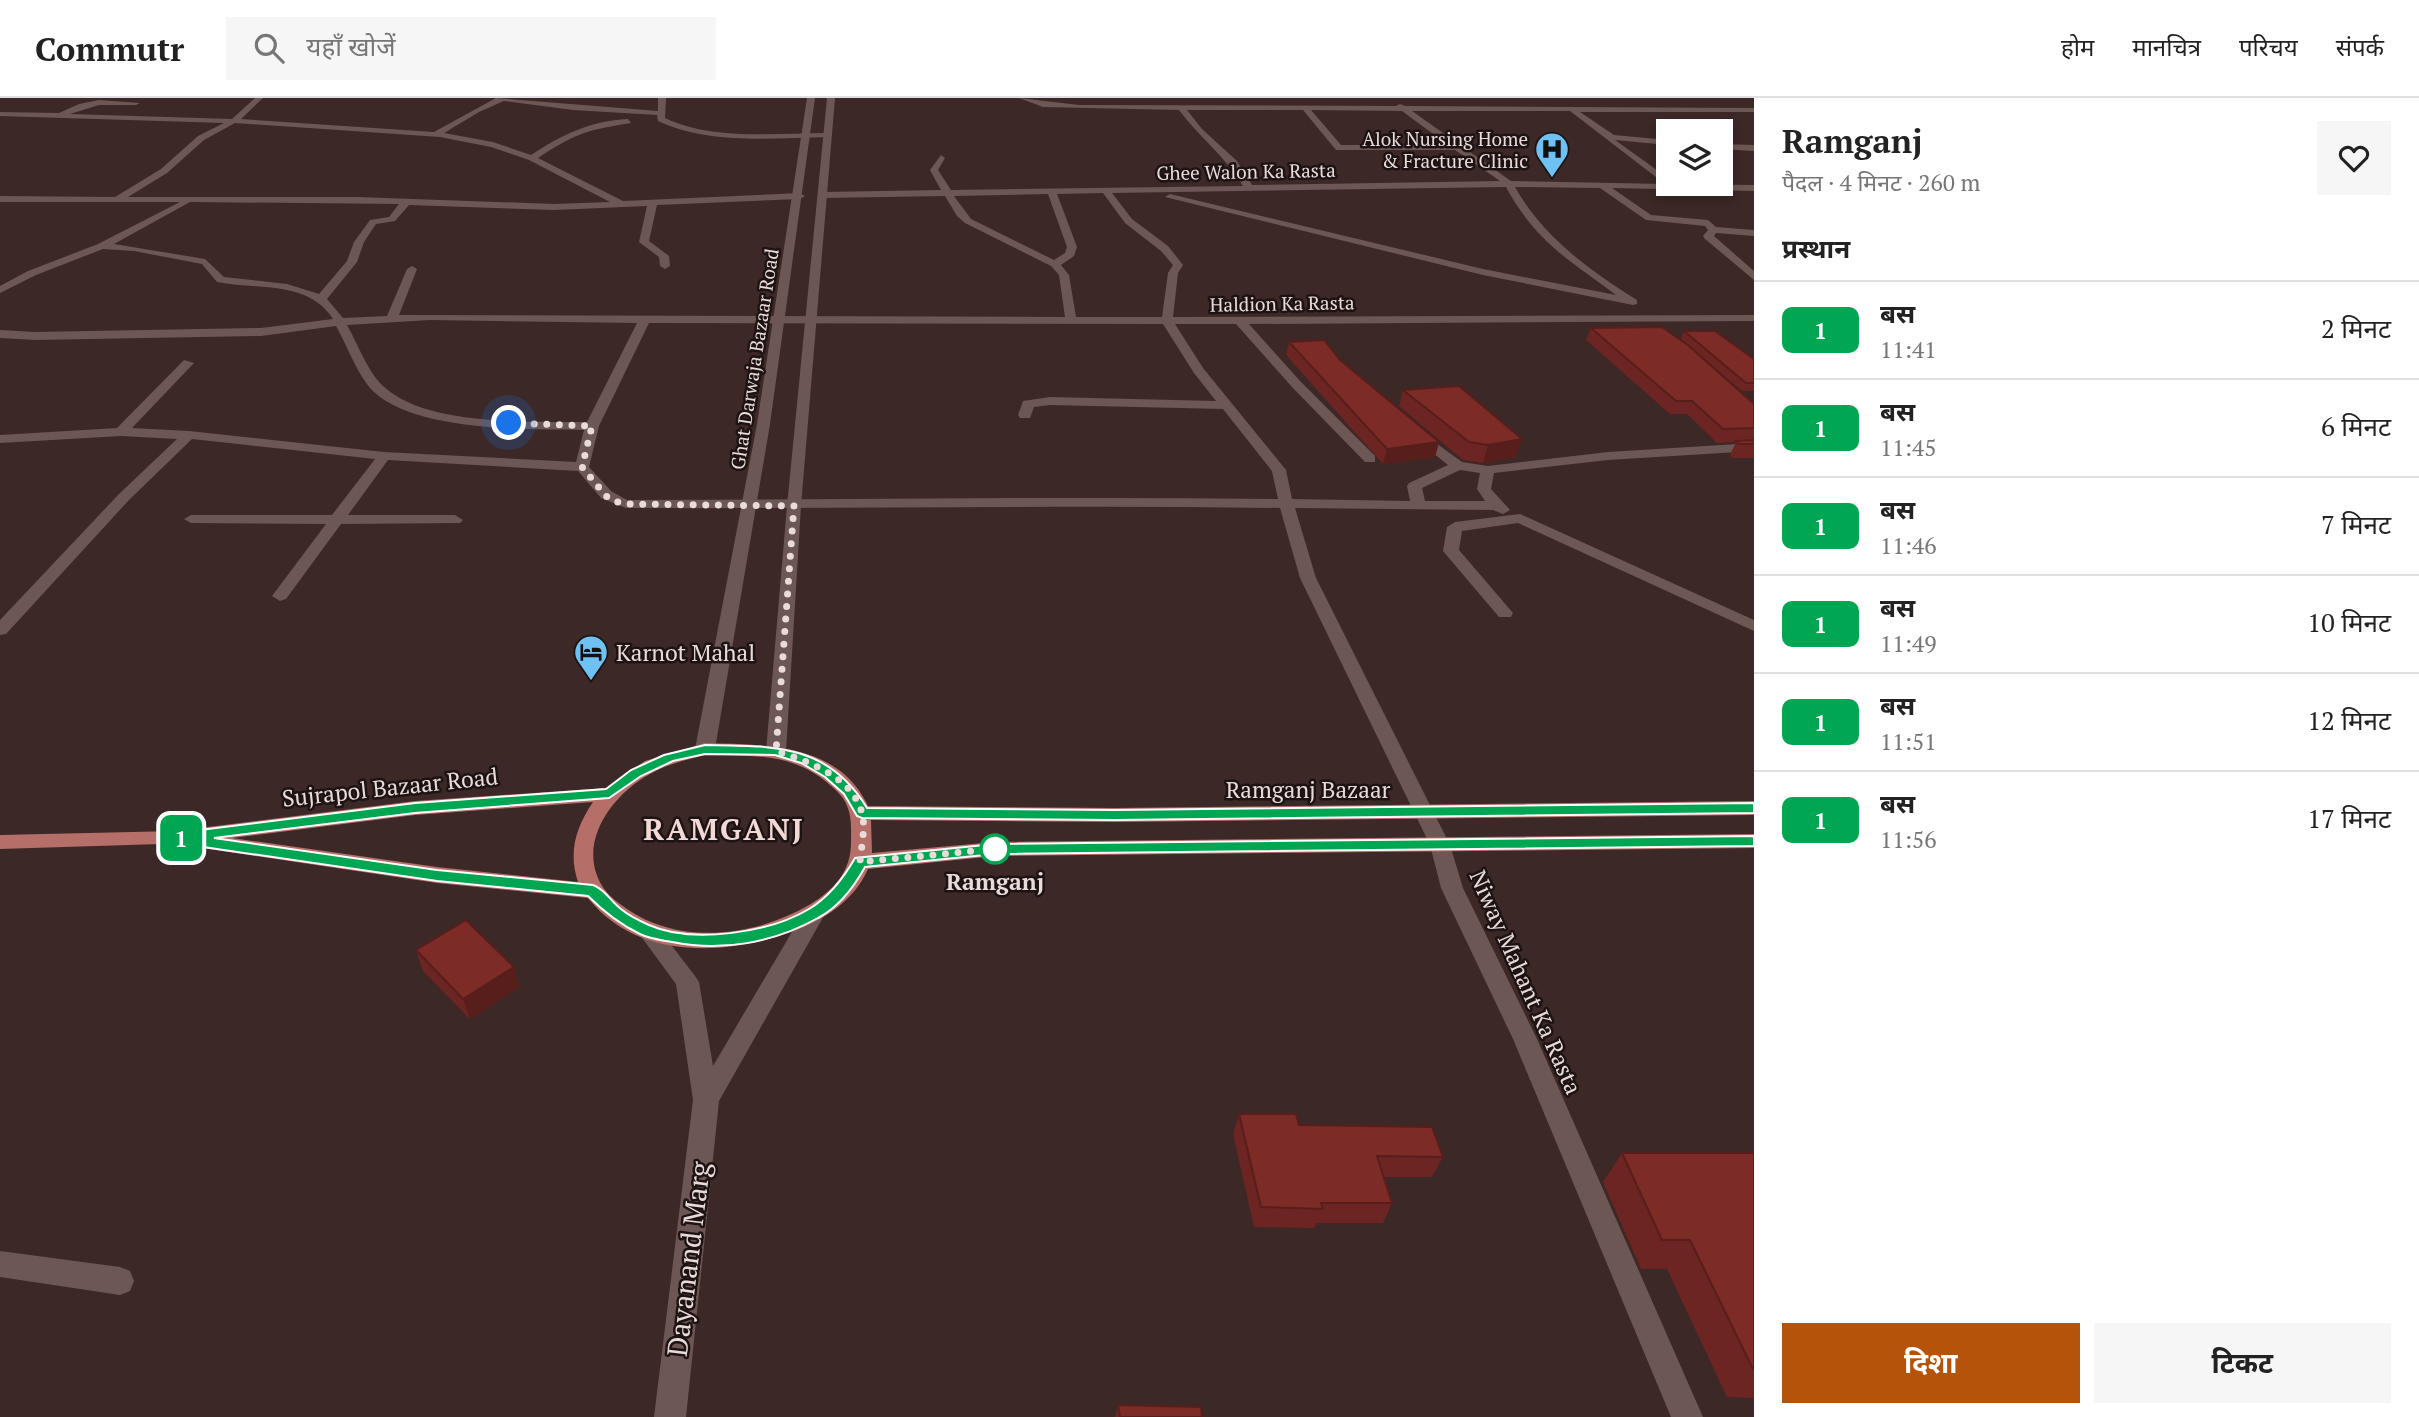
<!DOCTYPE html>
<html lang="hi">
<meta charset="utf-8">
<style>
:root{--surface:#fff;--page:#f6f6f6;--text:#222;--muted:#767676;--line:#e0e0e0;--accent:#b45309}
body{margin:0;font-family:"PT Serif","Noto Sans Devanagari",serif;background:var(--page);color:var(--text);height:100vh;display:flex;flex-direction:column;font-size:26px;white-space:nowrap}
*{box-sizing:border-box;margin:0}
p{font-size:23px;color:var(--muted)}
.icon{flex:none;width:38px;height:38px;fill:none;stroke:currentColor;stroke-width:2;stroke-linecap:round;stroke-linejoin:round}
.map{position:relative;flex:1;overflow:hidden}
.panel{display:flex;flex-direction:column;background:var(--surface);width:665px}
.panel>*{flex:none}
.badge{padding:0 14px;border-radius:10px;font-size:24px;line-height:46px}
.tools{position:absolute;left:1656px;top:21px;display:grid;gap:14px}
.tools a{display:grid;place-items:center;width:77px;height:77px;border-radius:0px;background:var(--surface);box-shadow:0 4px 10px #0003;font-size:35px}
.you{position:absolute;width:35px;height:35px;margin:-18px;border:5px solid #fff;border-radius:50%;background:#1a73e8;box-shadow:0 0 0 10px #1a73e833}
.map>.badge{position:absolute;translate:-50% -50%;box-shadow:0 0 0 4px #fff}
h2{padding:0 28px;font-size:26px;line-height:63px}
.round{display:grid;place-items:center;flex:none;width:74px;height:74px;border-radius:0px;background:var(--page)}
.summary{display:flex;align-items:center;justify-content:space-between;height:119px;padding:0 28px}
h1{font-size:33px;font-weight:700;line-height:52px}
.button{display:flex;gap:14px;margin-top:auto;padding:14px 28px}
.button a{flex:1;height:80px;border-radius:0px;background:var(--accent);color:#fff;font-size:28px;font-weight:700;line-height:80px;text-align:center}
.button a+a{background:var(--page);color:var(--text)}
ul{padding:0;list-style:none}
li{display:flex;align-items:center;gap:21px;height:98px;padding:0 28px;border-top:2px solid var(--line)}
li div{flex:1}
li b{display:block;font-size:26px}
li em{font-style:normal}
li .badge{min-width:77px;font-weight:700;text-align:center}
header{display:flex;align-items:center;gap:42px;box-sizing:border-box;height:98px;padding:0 35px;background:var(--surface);border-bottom:2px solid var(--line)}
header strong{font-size:33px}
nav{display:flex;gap:38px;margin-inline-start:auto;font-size:24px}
.search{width:490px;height:63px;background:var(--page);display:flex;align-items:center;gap:18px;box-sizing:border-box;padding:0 24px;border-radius:0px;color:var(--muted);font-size:26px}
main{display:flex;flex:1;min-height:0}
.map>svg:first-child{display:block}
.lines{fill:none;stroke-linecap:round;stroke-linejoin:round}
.minor{fill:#6d5754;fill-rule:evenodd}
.tertiary{fill:#6d5754;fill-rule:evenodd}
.primary{fill:#b56e68;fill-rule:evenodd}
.wall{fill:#6c2522}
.shaded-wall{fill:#581e1b}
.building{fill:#7d2b27;stroke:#581e1b;stroke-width:2}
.line{fill:#00a651;stroke:#fff;stroke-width:2}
.walk{stroke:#e8dbd9;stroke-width:7;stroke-dasharray:0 12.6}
.stop-dot{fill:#fff;stroke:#00a651;stroke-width:3.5}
.labels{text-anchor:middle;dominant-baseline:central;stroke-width:5;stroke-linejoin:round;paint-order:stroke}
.far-poi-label{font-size:19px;fill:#e8dbd9;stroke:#1c1312;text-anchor:end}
.far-street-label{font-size:19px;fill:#e8dbd9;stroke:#1c1312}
.poi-label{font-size:23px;fill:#e8dbd9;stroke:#1c1312;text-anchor:start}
.street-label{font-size:23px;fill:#e8dbd9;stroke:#1c1312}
.stop-label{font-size:23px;font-weight:bold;fill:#e8dbd9;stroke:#1c1312}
.near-street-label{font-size:28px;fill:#e8dbd9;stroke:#1c1312}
.district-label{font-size:30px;font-weight:bold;letter-spacing:2px;fill:#f3d9d5;stroke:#1c1312}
</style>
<header>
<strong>Commutr</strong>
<div class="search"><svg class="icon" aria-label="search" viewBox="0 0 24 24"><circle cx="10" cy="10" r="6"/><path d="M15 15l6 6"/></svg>यहाँ खोजें</div>
<nav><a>होम</a><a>मानचित्र</a><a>परिचय</a><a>संपर्क</a></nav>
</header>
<main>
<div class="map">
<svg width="1754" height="1319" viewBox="0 0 1754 1319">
<rect width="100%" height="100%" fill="#3c2826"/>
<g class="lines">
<!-- minor -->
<path class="minor" d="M 255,0 L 263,0 L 241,21 L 434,34 L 496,0 L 658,13 L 658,0 L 666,0 L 665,20 C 713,43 776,35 828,35 L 832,37 L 828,39 C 773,40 709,47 658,23 L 657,17 L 573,12 L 504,3 L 479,14 L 444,35 L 493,44 L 531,57 C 563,36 590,23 628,21 L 631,25 C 587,32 576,35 538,60 L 623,103 L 800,95 L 805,98 L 800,101 L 657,107 L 649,143 L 669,158 L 670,168 L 665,171 L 660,168 L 659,159 L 639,144 L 647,108 L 554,112 L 409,107 L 395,123 L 376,126 L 364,144 L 357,164 L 327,201 L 343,220 L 387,218 L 407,171 L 412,168 L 417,171 L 399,217 L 1065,219 L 1059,177 L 1051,168 L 965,125 L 957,118 L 945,98 L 823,100 L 818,97 L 823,94 L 941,92 L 930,72 L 941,57 L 945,60 L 938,72 L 951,92 L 1243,88 C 1226,59 1199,39 1179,12 L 1043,9 L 1019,0 L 1079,7 L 1396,8 L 1400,6 L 1405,8 L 1754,10 L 1754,14 L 1580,14 L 1614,37 L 1668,42 L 1668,47 L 1615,42 L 1668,80 L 1668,86 L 1754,87 L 1754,93 L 1612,90 L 1651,117 L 1708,122 L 1716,129 L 1754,132 L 1754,138 L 1716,135 L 1714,138 L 1754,173 L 1754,182 L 1704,140 L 1703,138 L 1708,132 L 1705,128 L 1646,122 L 1600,90 L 1515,89 C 1543,139 1589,172 1637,202 L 1637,206 L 1633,207 L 1483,177 L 1165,99 L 1170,96 L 1483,171 L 1616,197 C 1568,161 1536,144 1506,89 L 1112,95 L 1132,121 L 1168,148 L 1183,167 L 1178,175 L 1173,219 L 1754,217 L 1754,223 L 1249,226 L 1300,283 L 1375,358 L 1375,364 L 1365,364 L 1292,289 L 1236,226 L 1175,226 L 1203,270 L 1286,372 L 1292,401 L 1410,403 L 1407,388 L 1409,385 L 1448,367 L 1413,339 L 1411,336 L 1418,332 L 1462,364 L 1488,368 L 1608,354 L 1754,345 L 1754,353 L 1608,362 L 1494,375 L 1491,391 L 1510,412 L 1503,416 L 1493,412 L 1295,410 L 1316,480 L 1450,747 L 1463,790 L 1537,941 L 1703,1319 L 1671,1319 L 1513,941 L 1441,790 L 1430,747 L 1300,480 L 1280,410 C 1062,407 844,411 626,410 L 601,400 L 578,373 L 388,362 L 348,417 L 455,417 L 463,422 L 460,425 L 341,426 L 286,501 L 280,503 L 272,498 L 326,426 L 191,425 L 184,421 L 191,417 L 332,417 L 375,361 L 192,341 L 129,402 L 6,536 L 0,537 L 0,522 L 119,396 L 177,341 L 121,338 L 0,345 L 0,337 L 117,330 L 184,262 L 194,265 L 132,330 L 189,333 L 384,354 L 576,364 L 584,332 C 528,331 418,334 374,294 C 357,277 348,249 336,228 L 261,238 L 35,242 L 0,240 L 0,232 L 35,234 L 261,230 L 333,221 C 308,182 257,192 217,184 L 202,166 L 134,153 L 103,151 L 36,177 L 0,195 L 0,188 L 28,173 L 98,146 L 180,104 L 0,104 L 0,98 L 115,99 L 161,71 L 198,38 L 224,25 L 0,18 L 0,14 L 59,15 L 79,6 L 99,2 L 140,5 L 136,7 L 99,7 L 70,16 L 232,21 ZM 1187,12 L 1303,12 L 1336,52 L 1455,52 L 1500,83 L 1252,87 L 1237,63 L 1202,31 ZM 1311,12 L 1402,13 L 1448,47 L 1341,47 ZM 1412,13 L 1570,13 L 1665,86 L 1511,83 ZM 235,25 L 440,39 L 491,49 L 529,62 L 610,104 L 554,106 L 358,99 L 128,99 L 167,75 L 204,42 ZM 1103,95 L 1125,125 L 1161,153 L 1173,167 L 1168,175 L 1162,219 L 1076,219 L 1069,177 L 1061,167 L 1074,158 L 1077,149 L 1057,96 ZM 1048,96 L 1067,149 L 1065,155 L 1054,162 L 971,121 L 954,98 ZM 190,104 L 399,106 L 389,119 L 370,122 L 354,144 L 347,163 L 319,196 L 287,186 L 224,179 L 205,161 L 114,146 ZM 430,222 L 637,225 L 587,324 C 530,323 427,329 383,288 C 367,273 358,246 347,227 ZM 649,225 L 1163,226 L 1194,275 L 1216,303 L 1050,299 L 1023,303 L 1018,317 L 1020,320 L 1030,320 L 1034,309 L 1050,307 L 1223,311 L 1272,373 L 1278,401 C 1061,398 844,402 627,402 L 611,393 L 589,369 L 599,328 ZM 1460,372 L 1480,375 L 1477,391 L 1485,403 L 1425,403 L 1422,390 Z
M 1720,46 L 1754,47 L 1754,53 L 1720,51 Z
M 1520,416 L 1754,522 L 1754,533 L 1518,425 L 1462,433 L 1459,452 L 1513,515 L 1511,519 L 1499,519 L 1443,453 L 1447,429 L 1455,424 Z
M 0,1153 L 120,1169 L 130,1173 L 134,1183 L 130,1193 L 120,1197 L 0,1179 Z"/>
<!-- tertiary -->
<path class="tertiary" d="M 807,0 L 815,0 L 770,326 L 715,651 L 712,655 L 698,655 L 695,651 L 757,326 Z
M 827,0 L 835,0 L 801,408 L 786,653 L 783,657 L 769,657 L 766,653 L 787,408 Z
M 814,808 L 822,810 L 825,816 L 719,1003 L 686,1319 L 654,1319 L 693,1002 L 676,886 L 637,833 L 640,827 L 648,825 L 656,827 L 695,878 L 699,884 L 713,968 L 806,810 Z"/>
<!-- primary -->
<path class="primary" d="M 705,645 C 764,647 838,644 868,708 L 1115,710 L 1754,703 L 1754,717 L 1115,724 L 871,722 L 872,755 L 995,744 L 1754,736 L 1754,750 L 995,758 L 868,771 C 854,803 824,822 791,834 C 725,858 637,862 588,800 L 437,785 L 202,750 L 193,745 L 0,751 L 0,737 L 176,733 L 415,703 L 606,690 L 645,663 ZM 705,657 C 751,658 793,654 830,687 C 837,693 844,699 847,708 C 852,719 851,732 851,744 C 851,774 834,792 809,807 C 756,838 680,848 627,811 C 617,804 607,797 601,786 C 577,743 613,696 650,676 C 667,666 686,662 705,657 ZM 593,704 C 576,729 568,754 578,784 L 437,769 L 232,740 L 415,717 Z"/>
</g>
<!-- wall -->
<path class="wall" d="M 1591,230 L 1754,306 L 1754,360 L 1732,360 L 1730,357 L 1736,344 L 1717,345 L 1687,316 L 1670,316 L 1586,242 Z
M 1684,233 L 1754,261 L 1754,293 L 1742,293 L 1681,241 Z
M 1289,244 L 1340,262 L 1439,344 L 1435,359 L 1383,366 L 1286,257 Z
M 1403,292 L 1516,359 L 1483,365 L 1463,362 L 1399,308 Z
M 416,852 L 514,869 L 519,889 L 470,921 L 423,873 Z
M 1239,1016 L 1299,1027 L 1443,1059 L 1432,1079 L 1383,1079 L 1392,1105 L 1383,1125 L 1317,1125 L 1314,1130 L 1254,1129 L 1233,1036 Z
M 1622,1055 L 1754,1055 L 1754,1300 L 1727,1299 L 1667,1171 L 1641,1171 L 1603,1084 Z
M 1118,1307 L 1202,1319 L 1115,1319 Z"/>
<!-- shaded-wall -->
<path class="shaded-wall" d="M 1522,341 L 1516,359 L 1483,365 L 1488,347 Z
M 1439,344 L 1435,359 L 1383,366 L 1387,351 Z
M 514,869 L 519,889 L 470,921 L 463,901 Z"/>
<!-- building -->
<path class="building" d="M 1662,229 L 1689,248 L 1754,306 L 1754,330 L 1723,331 L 1692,303 L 1676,303 L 1591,230 Z
M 1684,233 L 1715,233 L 1754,261 L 1754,285 L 1746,285 Z
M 1324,242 L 1340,262 L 1439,344 L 1387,351 L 1289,244 Z
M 1459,288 L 1522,341 L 1488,347 L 1469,344 L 1403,292 Z
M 1754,342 L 1754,346 L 1739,346 L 1736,343 Z
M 466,822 L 514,869 L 463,901 L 416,852 Z
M 1239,1016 L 1296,1016 L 1299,1027 L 1432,1029 L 1443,1059 L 1377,1058 L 1392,1105 L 1321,1105 L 1323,1111 L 1261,1109 Z
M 1622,1055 L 1754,1055 L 1754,1271 L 1753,1271 L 1690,1142 L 1662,1142 Z
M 1118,1307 L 1201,1309 L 1202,1319 L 1120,1319 Z"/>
<!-- line -->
<path class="line" d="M 705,647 C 772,648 828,645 867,710 L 1115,712 L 1754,705 L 1754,715 L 1115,722 L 862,720 L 857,718 L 844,696 L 825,679 L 801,665 L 775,657 L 705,656 L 673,663 L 641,678 L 609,700 L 415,715 L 214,740 L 437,772 L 593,787 C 605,791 611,804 621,811 C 628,817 640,823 649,827 C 692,846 769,835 809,811 C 829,799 843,781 855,760 L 995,746 L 1754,738 L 1754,748 L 995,756 L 865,769 C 854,789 839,809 818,820 C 773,845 722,854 672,844 C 661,842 650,841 640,836 C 619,826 604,814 588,798 L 437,783 L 176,745 L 169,740 L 176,735 L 415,705 L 606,691 L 631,672 L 664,657 Z"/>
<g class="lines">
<!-- walk -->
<path class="walk" d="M 509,325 L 592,328 L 582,369 L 606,398 L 613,403 L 626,406 L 794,408 L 776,653 C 807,663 852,678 862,715 C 866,729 861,750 860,764 L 995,751"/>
</g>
<!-- icons -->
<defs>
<g id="hospital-pin" transform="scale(1.75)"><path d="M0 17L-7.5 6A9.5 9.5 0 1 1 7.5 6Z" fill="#6ec2f3" stroke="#1c1312"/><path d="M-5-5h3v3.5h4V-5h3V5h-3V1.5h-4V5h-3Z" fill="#111"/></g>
<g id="hotel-pin" transform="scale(1.75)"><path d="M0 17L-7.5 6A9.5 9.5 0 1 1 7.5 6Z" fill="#6ec2f3" stroke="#1c1312"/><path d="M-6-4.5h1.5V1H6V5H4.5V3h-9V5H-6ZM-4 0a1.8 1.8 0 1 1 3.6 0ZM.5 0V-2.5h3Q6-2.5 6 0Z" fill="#111"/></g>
</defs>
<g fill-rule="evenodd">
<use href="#hospital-pin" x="1552" y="51"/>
<use href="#hotel-pin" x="591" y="554"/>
</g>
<!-- markers -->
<circle class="stop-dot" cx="995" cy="751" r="14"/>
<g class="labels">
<!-- far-poi labels -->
<g class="far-poi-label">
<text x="1528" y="40">Alok Nursing Home<tspan x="1528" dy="22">&amp; Fracture Clinic</tspan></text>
</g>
<!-- far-street labels -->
<g class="far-street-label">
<text transform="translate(1246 73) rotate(-1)">Ghee Walon Ka Rasta</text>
<text transform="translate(1282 205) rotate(-1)">Haldion Ka Rasta</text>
<text transform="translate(754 261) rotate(-81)">Ghat Darwaja Bazaar Road</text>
</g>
<!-- poi labels -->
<g class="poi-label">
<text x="616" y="554">Karnot Mahal</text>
</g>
<!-- street labels -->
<g class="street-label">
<text transform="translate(390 689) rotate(-6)">Sujrapol Bazaar Road</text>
<text x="1308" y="691">Ramganj Bazaar</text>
<text transform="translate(1526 884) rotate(66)">Niway Mahant Ka Rasta</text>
</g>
<!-- stop labels -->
<g class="stop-label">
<text x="995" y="783">Ramganj</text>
</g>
<!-- near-street labels -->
<g class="near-street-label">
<text transform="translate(688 1161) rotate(-83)">Dayanand Marg</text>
</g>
<!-- district labels -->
<g class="district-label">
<text x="724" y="731">RAMGANJ</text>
</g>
</g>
</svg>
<div class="tools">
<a><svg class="icon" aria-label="layers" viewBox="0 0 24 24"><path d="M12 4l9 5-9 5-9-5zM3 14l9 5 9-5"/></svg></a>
</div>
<div class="you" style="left:509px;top:325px"></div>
<b class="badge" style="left:181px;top:740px;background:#00a651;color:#fff">1</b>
</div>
<section class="panel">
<div class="summary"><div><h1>Ramganj</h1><p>पैदल · 4 मिनट · 260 m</p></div><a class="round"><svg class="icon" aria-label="heart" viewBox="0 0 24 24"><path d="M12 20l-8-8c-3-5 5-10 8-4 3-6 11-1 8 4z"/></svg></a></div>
<h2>प्रस्थान</h2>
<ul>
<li><span class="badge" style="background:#00a651;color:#fff">1</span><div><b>बस</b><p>11:41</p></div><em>2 मिनट</em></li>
<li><span class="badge" style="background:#00a651;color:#fff">1</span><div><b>बस</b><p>11:45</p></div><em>6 मिनट</em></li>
<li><span class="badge" style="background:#00a651;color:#fff">1</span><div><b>बस</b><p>11:46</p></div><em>7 मिनट</em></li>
<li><span class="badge" style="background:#00a651;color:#fff">1</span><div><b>बस</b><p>11:49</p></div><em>10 मिनट</em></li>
<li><span class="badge" style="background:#00a651;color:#fff">1</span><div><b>बस</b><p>11:51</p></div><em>12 मिनट</em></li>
<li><span class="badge" style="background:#00a651;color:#fff">1</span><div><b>बस</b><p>11:56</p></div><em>17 मिनट</em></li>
</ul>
<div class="button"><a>दिशा</a><a>टिकट</a></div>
</section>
</main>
